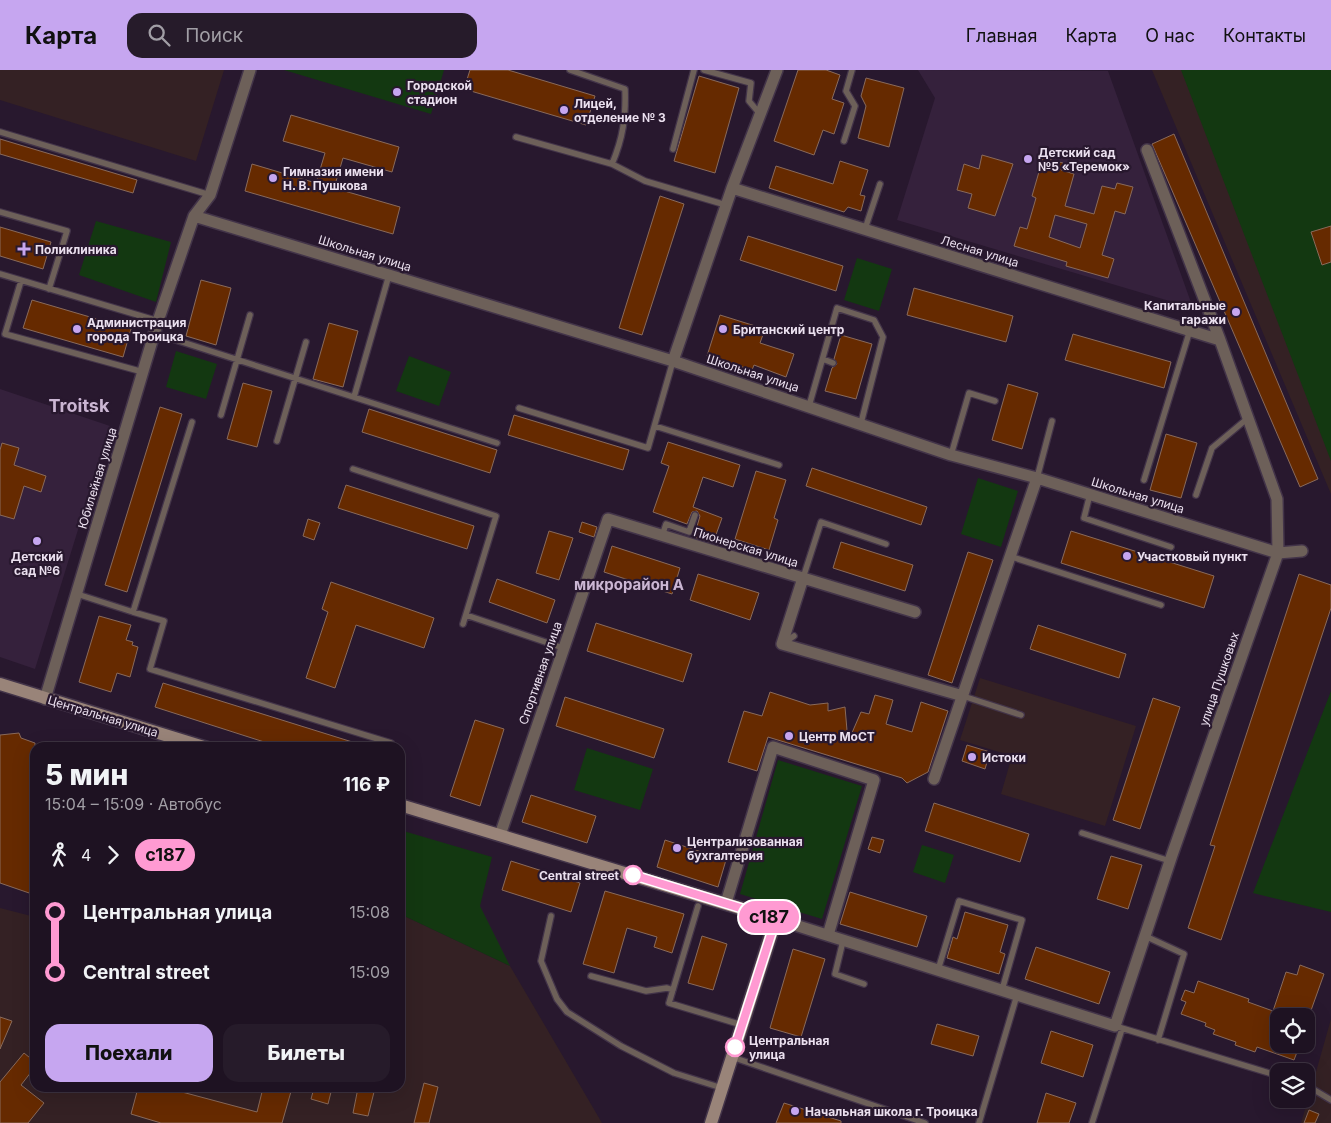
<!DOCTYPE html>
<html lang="ru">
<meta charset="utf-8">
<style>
:root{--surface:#1e1222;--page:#261b2a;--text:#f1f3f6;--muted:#a19ea5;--line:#3c3240;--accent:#c6a6f0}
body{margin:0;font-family:Inter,sans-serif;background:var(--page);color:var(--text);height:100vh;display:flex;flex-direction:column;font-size:19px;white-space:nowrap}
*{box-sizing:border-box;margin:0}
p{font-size:16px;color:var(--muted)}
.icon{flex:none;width:28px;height:28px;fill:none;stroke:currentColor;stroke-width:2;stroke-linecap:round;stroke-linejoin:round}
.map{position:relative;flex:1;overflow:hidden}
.side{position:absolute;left:30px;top:672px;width:375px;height:350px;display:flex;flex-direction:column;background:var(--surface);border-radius:15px;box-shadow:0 5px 20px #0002,0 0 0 1px var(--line)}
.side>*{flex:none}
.badge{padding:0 10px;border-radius:16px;font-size:18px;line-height:32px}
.buttons{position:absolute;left:1270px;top:938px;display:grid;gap:10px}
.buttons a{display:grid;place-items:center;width:45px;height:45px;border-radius:10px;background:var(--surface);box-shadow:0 5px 20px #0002,0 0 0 1px var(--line);font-size:25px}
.map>.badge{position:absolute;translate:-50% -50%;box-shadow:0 0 0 2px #fff}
.legs{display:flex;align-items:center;gap:8px;height:55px;padding:0 15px;font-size:16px}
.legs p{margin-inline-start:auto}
.overview{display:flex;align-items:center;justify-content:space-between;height:85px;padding:0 15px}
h1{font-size:28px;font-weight:800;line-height:38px}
.cta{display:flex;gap:10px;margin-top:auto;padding:10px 15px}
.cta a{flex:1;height:58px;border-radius:15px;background:var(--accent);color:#111;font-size:20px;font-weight:800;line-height:58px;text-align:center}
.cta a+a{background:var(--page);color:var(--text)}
ul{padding:0 15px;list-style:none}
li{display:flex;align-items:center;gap:18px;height:60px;font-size:19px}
li i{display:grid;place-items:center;width:8px;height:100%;margin:0 6px;background:currentColor}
li i::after{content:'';width:12px;height:12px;margin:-6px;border:4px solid;border-radius:50%;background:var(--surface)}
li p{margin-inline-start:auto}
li:first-child i{background:linear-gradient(#0000 50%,currentColor 0)}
li:last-child i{background:linear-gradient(currentColor 50%,#0000 0)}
header{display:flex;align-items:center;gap:30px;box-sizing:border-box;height:70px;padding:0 25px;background:var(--accent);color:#111}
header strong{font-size:24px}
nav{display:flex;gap:28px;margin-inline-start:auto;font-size:18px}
.search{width:350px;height:45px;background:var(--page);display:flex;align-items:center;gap:12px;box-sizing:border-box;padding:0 18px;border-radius:15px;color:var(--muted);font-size:19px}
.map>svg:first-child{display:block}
.built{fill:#35213c}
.industrial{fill:#342124}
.green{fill:#133811}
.building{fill:#662a00;stroke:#896a5b;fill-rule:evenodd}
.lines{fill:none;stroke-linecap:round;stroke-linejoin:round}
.service-casing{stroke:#433449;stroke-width:8}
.minor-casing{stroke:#433449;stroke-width:14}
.secondary-casing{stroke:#433449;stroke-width:15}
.service{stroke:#6d6059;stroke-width:5.5}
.minor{stroke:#6d6059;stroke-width:11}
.secondary{stroke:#998479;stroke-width:12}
.line-1-casing{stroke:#fff;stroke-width:11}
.line-1{stroke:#ff9ad2;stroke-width:8}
.poi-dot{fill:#c6a6f0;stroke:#28182e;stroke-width:2}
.stop-1-dot{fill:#fff;stroke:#ff9ad2;stroke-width:2.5}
.labels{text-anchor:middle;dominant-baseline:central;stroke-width:4.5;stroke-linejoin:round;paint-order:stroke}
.poi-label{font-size:12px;font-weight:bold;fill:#ebe0ef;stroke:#28182e;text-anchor:start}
.street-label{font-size:12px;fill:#ebe0ef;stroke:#28182e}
.stop-label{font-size:12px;font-weight:bold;fill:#ebe0ef;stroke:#28182e;text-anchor:end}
.quarter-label{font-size:15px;font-weight:bold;fill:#cbb6d3;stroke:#28182e}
.district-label{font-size:18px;font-weight:bold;fill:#cbb6d3;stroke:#28182e}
</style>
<header>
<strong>Карта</strong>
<div class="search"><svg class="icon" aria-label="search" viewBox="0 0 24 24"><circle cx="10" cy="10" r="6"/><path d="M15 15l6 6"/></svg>Поиск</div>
<nav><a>Главная</a><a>Карта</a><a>О нас</a><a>Контакты</a></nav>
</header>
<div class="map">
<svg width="1331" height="1053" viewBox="0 0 1331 1053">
<rect width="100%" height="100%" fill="#28182e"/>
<!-- built -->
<path class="built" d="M 918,0 L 1108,1 L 1193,238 L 897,150 L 935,28 Z
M 0,319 L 110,356 L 35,599 L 0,587 Z"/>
<!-- industrial -->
<path class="industrial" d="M 0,0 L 224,0 L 196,91 L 0,30 Z
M 1152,0 L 1331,0 L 1331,424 Z
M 980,608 L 1136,656 L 1105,756 L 1001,724 L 1012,686 L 960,670 Z
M 0,838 L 35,847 L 35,1018 L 400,1018 L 400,844 L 510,896 L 602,1053 L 0,1053 Z
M 1331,949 L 1331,1053 L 1301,1053 L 1312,1016 Z"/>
<!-- green -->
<path class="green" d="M 284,0 L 444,0 L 431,44 Z
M 1181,0 L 1331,0 L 1331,391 Z
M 96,151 L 171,172 L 156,232 L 79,205 Z
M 857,188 L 892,199 L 879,241 L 844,230 Z
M 176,281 L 217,294 L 206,329 L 166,317 Z
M 409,286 L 451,302 L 439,336 L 396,321 Z
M 978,408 L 1018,421 L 1001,477 L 961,464 Z
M 1331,621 L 1331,842 L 1253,823 Z
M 587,678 L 653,699 L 640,740 L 574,720 Z
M 778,690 L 862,716 L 822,849 L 740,824 Z
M 400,760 L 492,787 L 480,836 L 510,896 L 400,844 Z
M 922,775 L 954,785 L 945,813 L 913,802 Z"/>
<!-- building -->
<path class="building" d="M 470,0 L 508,0 L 595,26 L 586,55 L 464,19 Z
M 798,0 L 826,0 L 840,5 L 832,29 L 844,33 L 834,64 L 823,60 L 814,85 L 774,71 Z
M 699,6 L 739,18 L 715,103 L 674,91 Z
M 866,8 L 904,18 L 889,77 L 858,68 L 866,36 L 861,26 Z
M 291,45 L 399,77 L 392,102 L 343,88 L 334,118 L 400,137 L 393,164 L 245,121 L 252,94 L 316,113 L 325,83 L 283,71 Z
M 1174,64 L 1318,409 L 1300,417 L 1152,74 Z
M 0,69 L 137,110 L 133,123 L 0,84 Z
M 982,85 L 1013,94 L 995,146 L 968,138 L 972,124 L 957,120 L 964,94 L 979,99 Z
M 1043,88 L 1063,93 L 1061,100 L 1074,104 L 1065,136 L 1094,144 L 1102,116 L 1115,119 L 1117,113 L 1133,117 L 1125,144 L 1115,141 L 1102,185 L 1114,189 L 1108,208 L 1066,196 L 1067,192 L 1014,176 L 1020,157 L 1027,159 L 1036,128 L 1032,126 ZM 1055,145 L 1087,154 L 1080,178 L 1049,167 Z
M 840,91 L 868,100 L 860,125 L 865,126 L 861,141 L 848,137 L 844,142 L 769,118 L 776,96 L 833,114 Z
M 660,126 L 684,134 L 642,265 L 619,258 Z
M 1331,156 L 1331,192 L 1322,195 L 1311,162 Z
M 0,157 L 51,172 L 43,199 L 0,186 Z
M 748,166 L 843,196 L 836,221 L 740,190 Z
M 201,210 L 231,218 L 216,275 L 186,266 Z
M 914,218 L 1013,246 L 1006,272 L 907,245 Z
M 32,230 L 131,259 L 123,287 L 23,258 Z
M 720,245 L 765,259 L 760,273 L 794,284 L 786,307 L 754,295 L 752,300 L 707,286 Z
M 329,253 L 358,261 L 343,317 L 313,309 Z
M 1073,264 L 1171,292 L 1164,318 L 1065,290 Z
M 841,265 L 872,274 L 856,329 L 825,321 L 832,298 L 837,294 L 834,289 Z
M 243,313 L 272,321 L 257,377 L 227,369 Z
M 1008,314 L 1038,323 L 1022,379 L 992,370 Z
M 160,337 L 182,344 L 127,522 L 105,515 Z
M 369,339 L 497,380 L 490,403 L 362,362 Z
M 514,345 L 629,380 L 623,400 L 508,365 Z
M 1166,364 L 1197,373 L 1181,428 L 1150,420 Z
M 668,372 L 740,395 L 733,417 L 703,407 L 693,437 L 722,448 L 713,473 L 694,467 L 700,446 L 697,441 L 692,442 L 687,454 L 653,442 L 669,396 L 661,393 Z
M 2,373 L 19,378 L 14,395 L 46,406 L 41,422 L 24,416 L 14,449 L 0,445 L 0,380 Z
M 812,398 L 927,437 L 921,455 L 806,416 Z
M 756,401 L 786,410 L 774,448 L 778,450 L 769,480 L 735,469 Z
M 346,415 L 474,456 L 467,479 L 338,438 Z
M 308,449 L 320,453 L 314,470 L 303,466 Z
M 582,452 L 597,457 L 594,467 L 579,462 Z
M 549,461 L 573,468 L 559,510 L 536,503 Z
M 1071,461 L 1214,506 L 1204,538 L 1061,493 Z
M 841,472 L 913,495 L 905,521 L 833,498 Z
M 612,476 L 680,498 L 672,524 L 604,502 Z
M 968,482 L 993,490 L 952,613 L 928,605 Z
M 698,504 L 759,523 L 750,550 L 690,530 Z
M 1299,504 L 1331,515 L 1331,538 L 1221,870 L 1188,858 L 1215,776 L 1210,775 Z
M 497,509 L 555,530 L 547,553 L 489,532 Z
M 331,512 L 434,548 L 424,578 L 356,555 L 335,618 L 306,608 L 328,542 L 322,539 Z
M 99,546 L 131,555 L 126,570 L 133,572 L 132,575 L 138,577 L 130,607 L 117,603 L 111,622 L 79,612 Z
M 596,553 L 692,584 L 683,612 L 587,581 Z
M 1038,555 L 1126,584 L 1119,608 L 1030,579 Z
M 163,613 L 362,675 L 362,678 L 283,678 L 155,637 Z
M 770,622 L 810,635 L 828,633 L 828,641 L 845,637 L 848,672 L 861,642 L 869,644 L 875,625 L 893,630 L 886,654 L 912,662 L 921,632 L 948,641 L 928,702 L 907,713 L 902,708 L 768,667 L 757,701 L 728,692 L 744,641 L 762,646 Z
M 565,627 L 664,659 L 654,688 L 556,656 Z
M 1153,628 L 1180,637 L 1140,759 L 1113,750 Z
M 475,650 L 504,659 L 480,736 L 450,726 Z
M 19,663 L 21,668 L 35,673 L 35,825 L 0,813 L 0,665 Z
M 967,675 L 990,682 L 985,699 L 962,691 Z
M 531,725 L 596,746 L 587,773 L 522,752 Z
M 934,733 L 1029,764 L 1020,792 L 925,761 Z
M 872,767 L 884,770 L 880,783 L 868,779 Z
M 665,770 L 726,790 L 718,817 L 657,797 Z
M 1111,786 L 1142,795 L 1128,839 L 1097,829 Z
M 511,791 L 580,813 L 571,842 L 502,820 Z
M 605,821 L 684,844 L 672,883 L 654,877 L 657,867 L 627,858 L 614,903 L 583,894 Z
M 850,822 L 927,846 L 917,877 L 840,854 Z
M 965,842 L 1008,855 L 1000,882 L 1005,884 L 999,904 L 947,888 L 953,867 L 957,869 Z
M 702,866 L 727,874 L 713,920 L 688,913 Z
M 1036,877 L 1110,902 L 1099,934 L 1025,909 Z
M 793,879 L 825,889 L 801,967 L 770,958 Z
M 1300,895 L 1324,904 L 1309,946 L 1279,946 L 1279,974 L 1300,974 L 1294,990 L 1257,977 L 1255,982 L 1235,975 L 1236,972 L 1213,964 L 1215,960 L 1205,956 L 1206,953 L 1181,944 L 1186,932 L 1181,930 L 1185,920 L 1194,923 L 1198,911 L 1249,929 L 1248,932 L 1273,941 L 1286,902 L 1297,905 Z
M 0,947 L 12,951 L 0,979 Z
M 937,954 L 979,966 L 973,986 L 931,974 Z
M 1051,961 L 1093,975 L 1083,1007 L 1041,993 Z
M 24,983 L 35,992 L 35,997 L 21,1015 L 44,1033 L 28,1053 L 0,1053 L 0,1012 Z
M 424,1013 L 438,1017 L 429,1053 L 414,1053 Z
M 138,1018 L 167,1018 L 257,1042 L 263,1018 L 292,1018 L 282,1053 L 161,1053 L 131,1044 Z
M 314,1018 L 332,1018 L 328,1034 L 311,1029 Z
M 358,1018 L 375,1018 L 368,1046 L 353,1043 Z
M 1046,1023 L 1076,1033 L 1069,1053 L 1037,1053 Z
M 784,1033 L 841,1051 L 841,1053 L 776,1053 Z
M 1309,1040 L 1319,1044 L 1315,1053 L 1304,1053 Z"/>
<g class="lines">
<!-- service casing -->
<g class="service-casing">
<path id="service" d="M 570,0 L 625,19 C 626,47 623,68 612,94 L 645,111 L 726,135
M 704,0 L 751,13 L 749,31 L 760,44
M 0,62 L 210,125
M 516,67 L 612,94
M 844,71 L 855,36 L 846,21 L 852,0
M 673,79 L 694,0
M 0,142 L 67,161 L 49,219
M 865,159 L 880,114
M 0,204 L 158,251
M 21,211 L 5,264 L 143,302
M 154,263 L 497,373
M 823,289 L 833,293
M 354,327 L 389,205
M 809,336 L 837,238 L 874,250 L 883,267 L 861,353
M 519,338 L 648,378 L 673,291
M 221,345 L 250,245
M 655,356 L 779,395
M 277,371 L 306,272
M 951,385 L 969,323 L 995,331
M 353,399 L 496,446 L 463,554
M 1037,408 L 1052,351
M 1144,410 L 1190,260
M 1090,424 L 1084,448 L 1171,477
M 1196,425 L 1212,378 L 1248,348
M 662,466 L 666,454 L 689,462 L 695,445
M 1009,486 L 1161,535
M 803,508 L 821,452 L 886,474
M 77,524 L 133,542 L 192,352
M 133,542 L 164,551 L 150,599 L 391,673
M 466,545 L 563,578
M 784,573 L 794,566
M 963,626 L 1021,645
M 1082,763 L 1170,791
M 698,836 L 669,933 L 742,955
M 551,846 L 541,891 L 557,929 L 567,942 L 621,976 L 674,1003 L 722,1018
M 1145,866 L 1184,884 L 1158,970
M 843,871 L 835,904 L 864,914
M 938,900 L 959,831 L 1022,850 L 1002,920
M 591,906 L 646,921 L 667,918 L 673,920
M 1115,956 L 1279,1006
M 732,987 L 925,1053
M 1306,1015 L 1331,1030
M 979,1053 L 1017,925
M 1092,1053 L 1122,959"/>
</g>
<!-- minor casing -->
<g class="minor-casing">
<path id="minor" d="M 732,118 L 1220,270
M 194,146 L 673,291 L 951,385 L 1037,408 L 1278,483 L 1302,481
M 673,291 L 732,118 L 777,0
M 803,508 L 915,542
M 45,629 L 158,251 L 194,146 L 210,125 L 250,0
M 934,709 L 1037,408
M 500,765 L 608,449 L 803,508 L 782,574 L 963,626
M 726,833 L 773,677 L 874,710 L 828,865
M 776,849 L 1115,956 L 1172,785 L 1278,483 L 1277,429 L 1220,270 L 1147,80"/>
</g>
<!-- secondary casing -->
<g class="secondary-casing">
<path id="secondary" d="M 0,614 L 207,678
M 400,735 L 776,849 L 711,1053"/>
</g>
<!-- service -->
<use href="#service" class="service"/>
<!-- minor -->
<use href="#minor" class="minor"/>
<!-- secondary -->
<use href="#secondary" class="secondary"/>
</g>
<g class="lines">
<!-- line-1 casing -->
<g class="line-1-casing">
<path id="line-1" d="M 633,805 L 776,849 L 735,977"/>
</g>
<!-- line-1 -->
<use href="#line-1" class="line-1"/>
</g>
<!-- markers -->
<g class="poi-dot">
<circle cx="397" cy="22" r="5"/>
<circle cx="564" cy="40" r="5"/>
<circle cx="1028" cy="89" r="5"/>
<circle cx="273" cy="108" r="5"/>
<path d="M21.5 171.5h5v5h5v5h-5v5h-5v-5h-5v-5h5z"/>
<circle cx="1236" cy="242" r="5"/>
<circle cx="77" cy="259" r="5"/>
<circle cx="723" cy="259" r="5"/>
<circle cx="37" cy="471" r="5"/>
<circle cx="1127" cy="486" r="5"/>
<circle cx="789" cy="666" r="5"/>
<circle cx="972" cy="687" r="5"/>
<circle cx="677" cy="778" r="5"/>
<circle cx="795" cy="1041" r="5"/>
</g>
<g class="stop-1-dot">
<circle cx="633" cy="805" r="9"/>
<circle cx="735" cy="977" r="9"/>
</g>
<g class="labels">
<!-- poi labels -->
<g class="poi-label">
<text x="407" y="15">Городской<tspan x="407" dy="14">стадион</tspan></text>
<text x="574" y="33">Лицей,<tspan x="574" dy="14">отделение № 3</tspan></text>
<text x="1038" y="82">Детский сад<tspan x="1038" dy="14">№5 «Теремок»</tspan></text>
<text x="283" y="101">Гимназия имени<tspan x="283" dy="14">Н. В. Пушкова</tspan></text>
<text x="35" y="179">Поликлиника</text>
<text x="1226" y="235" text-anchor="end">Капитальные<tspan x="1226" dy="14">гаражи</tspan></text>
<text x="87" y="252">Администрация<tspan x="87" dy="14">города Троицка</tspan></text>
<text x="733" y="259">Британский центр</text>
<text x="37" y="486" text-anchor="middle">Детский<tspan x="37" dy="14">сад №6</tspan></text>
<text x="1137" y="486">Участковый пункт</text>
<text x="799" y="666">Центр МоСТ</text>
<text x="982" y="687">Истоки</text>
<text x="687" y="771">Централизованная<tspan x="687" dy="14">бухгалтерия</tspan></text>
<text x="805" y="1041">Начальная школа г. Троицка</text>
</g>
<!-- street labels -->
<g class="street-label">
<text transform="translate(980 181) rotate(17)">Лесная улица</text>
<text transform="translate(365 183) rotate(17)">Школьная улица</text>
<text transform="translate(753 303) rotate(18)">Школьная улица</text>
<text transform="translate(97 408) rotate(-73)">Юбилейная улица</text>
<text transform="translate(1138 425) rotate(17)">Школьная улица</text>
<text transform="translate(746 477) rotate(17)">Пионерская улица</text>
<text transform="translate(540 603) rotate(-71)">Спортивная улица</text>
<text transform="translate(1219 609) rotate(-71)">улица Пушковых</text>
<text transform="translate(103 646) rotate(17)">Центральная улица</text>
</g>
<!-- stop labels -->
<g class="stop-label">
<text x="619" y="805">Central street</text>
<text x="749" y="970" text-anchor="start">Центральная<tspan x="749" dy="14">улица</tspan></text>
</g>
<!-- quarter labels -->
<g class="quarter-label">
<text x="629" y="514">микрорайон А</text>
</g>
<!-- district labels -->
<g class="district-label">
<text x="79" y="335">Troitsk</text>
</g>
</g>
</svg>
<div class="buttons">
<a><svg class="icon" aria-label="locate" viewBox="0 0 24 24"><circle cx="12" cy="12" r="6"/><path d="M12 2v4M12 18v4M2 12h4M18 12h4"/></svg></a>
<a><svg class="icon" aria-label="layers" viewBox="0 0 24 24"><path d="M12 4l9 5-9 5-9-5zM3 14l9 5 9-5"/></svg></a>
</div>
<b class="badge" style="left:769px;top:847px;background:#ff9ad2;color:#111">с187</b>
<section class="side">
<div class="overview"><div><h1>5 мин</h1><p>15:04 – 15:09 · Автобус</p></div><b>116 ₽</b></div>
<div class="legs"><svg class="icon" aria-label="walk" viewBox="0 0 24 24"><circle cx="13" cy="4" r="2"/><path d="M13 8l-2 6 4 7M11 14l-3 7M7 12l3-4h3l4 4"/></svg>4<svg class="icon" aria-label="forward" viewBox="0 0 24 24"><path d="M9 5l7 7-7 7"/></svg><b class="badge" style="background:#ff9ad2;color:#111">с187</b></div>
<ul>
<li><i style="color:#ff9ad2"></i><b>Центральная улица</b><p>15:08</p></li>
<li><i style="color:#ff9ad2"></i><b>Central street</b><p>15:09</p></li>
</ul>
<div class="cta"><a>Поехали</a><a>Билеты</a></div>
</section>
</div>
